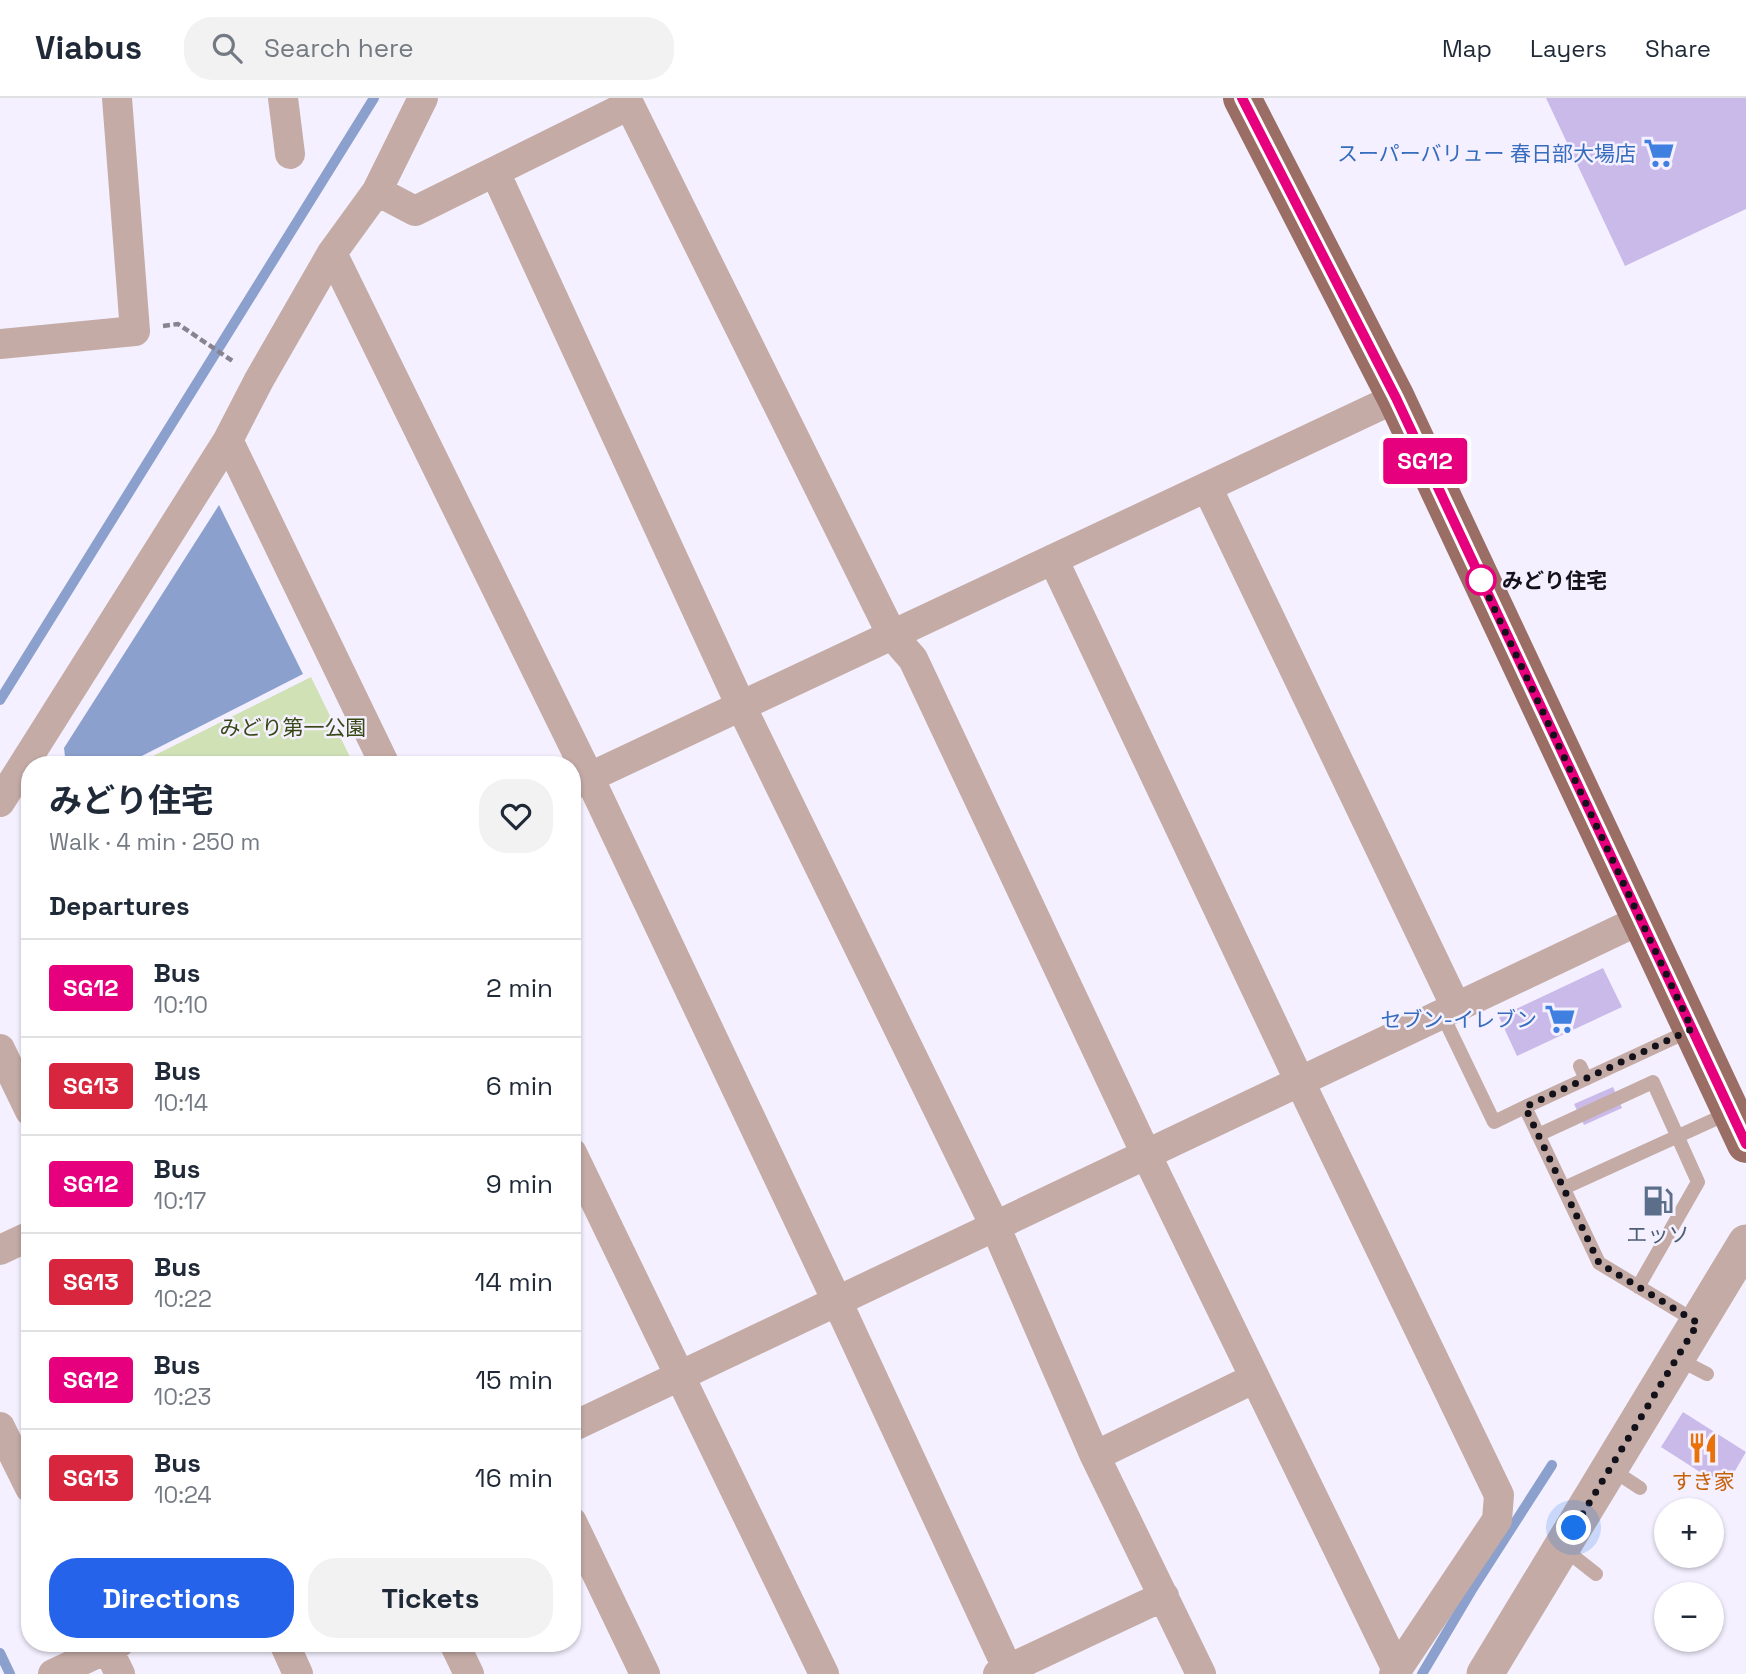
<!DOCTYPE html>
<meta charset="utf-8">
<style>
:root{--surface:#fff;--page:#f2f2f3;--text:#1f2937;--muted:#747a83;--line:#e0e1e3;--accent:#2563eb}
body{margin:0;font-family:"Space Grotesk","Noto Sans JP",sans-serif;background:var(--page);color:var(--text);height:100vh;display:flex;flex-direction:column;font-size:26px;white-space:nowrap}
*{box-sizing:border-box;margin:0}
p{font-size:23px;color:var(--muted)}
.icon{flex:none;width:38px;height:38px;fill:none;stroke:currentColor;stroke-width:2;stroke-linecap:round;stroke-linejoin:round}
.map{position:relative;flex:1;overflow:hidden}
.sheet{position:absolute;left:21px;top:658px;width:560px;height:896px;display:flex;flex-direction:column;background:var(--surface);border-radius:28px;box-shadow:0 2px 5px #0004}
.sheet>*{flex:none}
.badge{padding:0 14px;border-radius:5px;font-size:24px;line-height:46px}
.buttons{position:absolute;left:1654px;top:1400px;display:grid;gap:14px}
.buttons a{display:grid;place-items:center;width:70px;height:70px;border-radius:50%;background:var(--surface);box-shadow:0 2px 5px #0004;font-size:35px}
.you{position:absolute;width:35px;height:35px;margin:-18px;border:5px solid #fff;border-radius:50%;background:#1a73e8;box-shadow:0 0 0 10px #1a73e833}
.map>.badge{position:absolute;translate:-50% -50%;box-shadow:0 0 0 4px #fff}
h2{padding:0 28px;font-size:26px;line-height:63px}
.round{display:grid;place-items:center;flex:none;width:74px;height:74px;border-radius:28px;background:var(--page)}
.overview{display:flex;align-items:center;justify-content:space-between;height:119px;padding:0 28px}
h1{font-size:33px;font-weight:700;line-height:52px}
.cta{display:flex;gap:14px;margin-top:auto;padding:14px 28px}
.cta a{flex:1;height:80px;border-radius:28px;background:var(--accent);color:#fff;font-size:28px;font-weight:700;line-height:80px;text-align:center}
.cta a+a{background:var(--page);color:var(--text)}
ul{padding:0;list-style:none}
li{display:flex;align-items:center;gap:21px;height:98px;padding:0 28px;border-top:2px solid var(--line)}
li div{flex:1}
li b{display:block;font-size:26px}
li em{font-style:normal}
li .badge{min-width:77px;font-weight:700;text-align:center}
header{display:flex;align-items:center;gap:42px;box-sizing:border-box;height:98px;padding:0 35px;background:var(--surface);border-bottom:2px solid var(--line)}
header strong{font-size:33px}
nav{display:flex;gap:38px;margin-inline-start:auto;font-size:24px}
.search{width:490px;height:63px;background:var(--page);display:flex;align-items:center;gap:18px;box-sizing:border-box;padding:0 24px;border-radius:28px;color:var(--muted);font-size:26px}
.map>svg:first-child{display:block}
.green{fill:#cfe1b5}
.water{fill:#8ba0cc}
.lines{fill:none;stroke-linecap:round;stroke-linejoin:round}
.stream{stroke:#8ba0cc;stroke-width:10}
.building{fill:#c9baea}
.path{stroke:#87848f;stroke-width:4.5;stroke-dasharray:7 3.5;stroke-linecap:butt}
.service{stroke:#c4aba6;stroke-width:14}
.minor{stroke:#c4aba6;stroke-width:30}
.tertiary{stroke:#c4aba6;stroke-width:37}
.primary{stroke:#9a6e65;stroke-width:38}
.line-casing{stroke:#fff;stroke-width:16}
.line{stroke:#e6007e;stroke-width:10}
.walk{stroke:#131119;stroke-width:7;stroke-dasharray:0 12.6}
.stop-dot{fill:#fff;stroke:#e6007e;stroke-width:3.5}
.labels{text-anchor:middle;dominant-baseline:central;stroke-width:5;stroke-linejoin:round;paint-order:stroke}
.shop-label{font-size:21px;fill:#366cbe;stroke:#f4f0ff;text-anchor:end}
.stop-label{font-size:21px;font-weight:bold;fill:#131119;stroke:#f4f0ff;text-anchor:start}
.park-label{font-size:21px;fill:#374814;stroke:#f4f0ff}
.service-label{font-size:21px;fill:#4e5e75;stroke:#f4f0ff}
.food-label{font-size:21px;fill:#c56008;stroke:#f4f0ff}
</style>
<header>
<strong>Viabus</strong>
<div class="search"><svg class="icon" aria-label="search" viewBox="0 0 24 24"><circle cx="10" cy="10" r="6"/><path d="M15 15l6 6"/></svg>Search here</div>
<nav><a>Map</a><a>Layers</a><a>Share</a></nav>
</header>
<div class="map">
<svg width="1746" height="1576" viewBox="0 0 1746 1576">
<rect width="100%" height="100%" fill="#f4f0ff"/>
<!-- green -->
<path class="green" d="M 311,579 L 354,667 L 135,667 Z"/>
<!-- water -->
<path class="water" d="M 219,407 L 303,576 L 124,667 L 66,667 L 64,650 Z"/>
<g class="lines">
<!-- stream -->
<path class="stream" d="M 0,602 L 374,0
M 0,1555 L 10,1576
M 1422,1576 L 1473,1490 L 1552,1367"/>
</g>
<!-- building -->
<path class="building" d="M 1546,0 L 1746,0 L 1746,111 L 1625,168 Z
M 1603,870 L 1622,909 L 1517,958 L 1499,919 Z
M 1613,989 L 1622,1010 L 1584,1027 L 1574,1006 Z
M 1683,1314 L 1746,1354 L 1725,1390 L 1661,1349 Z"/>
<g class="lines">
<!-- path -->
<path class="path" d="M 163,228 L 178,226 L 234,264"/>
<!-- service -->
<path class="service" d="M 1442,916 L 1494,1024 L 1525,1009
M 1691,932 L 1525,1009 L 1599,1165 L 1697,1224
M 1580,968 L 1586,981
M 1538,1037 L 1653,984 L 1698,1084 L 1638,1189
M 1564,1090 L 1731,1014
M 1678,1261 L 1707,1276
M 1611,1371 L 1640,1390
M 1563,1450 L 1596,1476"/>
<!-- minor -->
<path class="minor" d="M 283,0 L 290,56
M 626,0 L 892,537 L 913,561 L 1146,1056 L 1397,1572
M 495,74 L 741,608 L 995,1128 L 1095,1358 L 1201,1576
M 377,93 L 415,113 L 629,7
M 332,155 L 589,679 L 837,1203 L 1010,1576
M 0,246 L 135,233 L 117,0
M 228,342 L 385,667
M 1207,389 L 1456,909
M 1053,461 L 1300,984 L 1499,1397 L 1497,1422 L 1394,1576
M 573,687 L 1396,300
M 0,704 L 228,342 L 259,282 L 332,155 L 377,93 L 423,0
M 0,951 L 30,1013
M 572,1055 L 824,1576
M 0,1152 L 30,1138
M 0,1329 L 30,1390
M 572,1329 L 1640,822
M 1095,1358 L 1255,1280
M 572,1424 L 645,1576
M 105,1545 L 120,1576
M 284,1545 L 298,1576
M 454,1545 L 469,1576
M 53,1576 L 119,1545
M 998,1576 L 1164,1498"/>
<!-- tertiary -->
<path class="tertiary" d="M 1485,1576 L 1746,1145"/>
<!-- primary -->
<path class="primary" d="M 1242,0 L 1396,300 L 1746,1046"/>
</g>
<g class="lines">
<!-- line casing -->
<g class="line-casing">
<path id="line" d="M 1242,0 L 1396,300 L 1746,1046"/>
</g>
<!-- line -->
<use href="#line" class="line"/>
<!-- walk -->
<path class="walk" d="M 1481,482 L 1477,474 L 1692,931 L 1525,1009 L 1599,1165 L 1698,1225 L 1574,1430"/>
</g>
<!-- icons -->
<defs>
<g id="supermarket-bare" transform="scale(2.415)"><path d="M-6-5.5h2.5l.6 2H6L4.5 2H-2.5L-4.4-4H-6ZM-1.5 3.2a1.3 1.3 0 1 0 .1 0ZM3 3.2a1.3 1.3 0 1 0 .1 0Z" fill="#3f7fe0" stroke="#f4f0ff" stroke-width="2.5" paint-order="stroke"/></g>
<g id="fuel-bare" transform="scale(2.415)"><path d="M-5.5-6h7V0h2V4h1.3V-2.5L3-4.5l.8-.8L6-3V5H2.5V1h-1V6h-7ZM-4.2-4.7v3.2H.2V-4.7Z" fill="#5c6f8a" stroke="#f4f0ff" stroke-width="2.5" paint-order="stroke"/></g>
<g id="restaurant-bare" transform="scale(2.415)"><path d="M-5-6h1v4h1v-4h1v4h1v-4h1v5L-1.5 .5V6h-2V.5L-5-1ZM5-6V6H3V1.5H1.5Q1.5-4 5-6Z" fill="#e8710a" stroke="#f4f0ff" stroke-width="2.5" paint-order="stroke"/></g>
</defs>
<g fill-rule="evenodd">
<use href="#supermarket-bare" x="1659" y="55"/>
<use href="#supermarket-bare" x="1560" y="921"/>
<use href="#fuel-bare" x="1658" y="1103"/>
<use href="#restaurant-bare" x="1703" y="1350"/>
</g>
<!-- markers -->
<circle class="stop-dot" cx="1481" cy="482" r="14"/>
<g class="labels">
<!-- shop labels -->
<g class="shop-label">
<text x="1636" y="55">スーパーバリュー 春日部大場店</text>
<text x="1537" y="921">セブン-イレブン</text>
</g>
<!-- stop labels -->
<g class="stop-label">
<text x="1502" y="482">みどり住宅</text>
</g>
<!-- park labels -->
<g class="park-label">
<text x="293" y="629">みどり第一公園</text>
</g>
<!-- service labels -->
<g class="service-label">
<text x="1658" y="1136">エッソ</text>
</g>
<!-- food labels -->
<g class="food-label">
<text x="1703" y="1383">すき家</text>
</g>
</g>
</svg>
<div class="buttons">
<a>+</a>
<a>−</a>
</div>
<div class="you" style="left:1574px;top:1430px"></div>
<b class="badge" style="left:1425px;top:363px;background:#e6007e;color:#fff">SG12</b>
<section class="sheet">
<div class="overview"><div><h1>みどり住宅</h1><p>Walk · 4 min · 250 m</p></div><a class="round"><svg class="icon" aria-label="heart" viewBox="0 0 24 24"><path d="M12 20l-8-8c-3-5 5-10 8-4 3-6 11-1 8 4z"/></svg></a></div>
<h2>Departures</h2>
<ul>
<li><span class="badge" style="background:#e6007e;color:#fff">SG12</span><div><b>Bus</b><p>10:10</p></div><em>2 min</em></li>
<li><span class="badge" style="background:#d7263d;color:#fff">SG13</span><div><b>Bus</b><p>10:14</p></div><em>6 min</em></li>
<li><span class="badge" style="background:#e6007e;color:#fff">SG12</span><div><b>Bus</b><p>10:17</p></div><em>9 min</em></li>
<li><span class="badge" style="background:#d7263d;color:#fff">SG13</span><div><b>Bus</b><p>10:22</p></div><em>14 min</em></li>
<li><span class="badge" style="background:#e6007e;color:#fff">SG12</span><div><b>Bus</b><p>10:23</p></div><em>15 min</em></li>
<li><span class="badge" style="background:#d7263d;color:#fff">SG13</span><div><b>Bus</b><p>10:24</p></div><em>16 min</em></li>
</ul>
<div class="cta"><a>Directions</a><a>Tickets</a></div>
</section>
</div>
